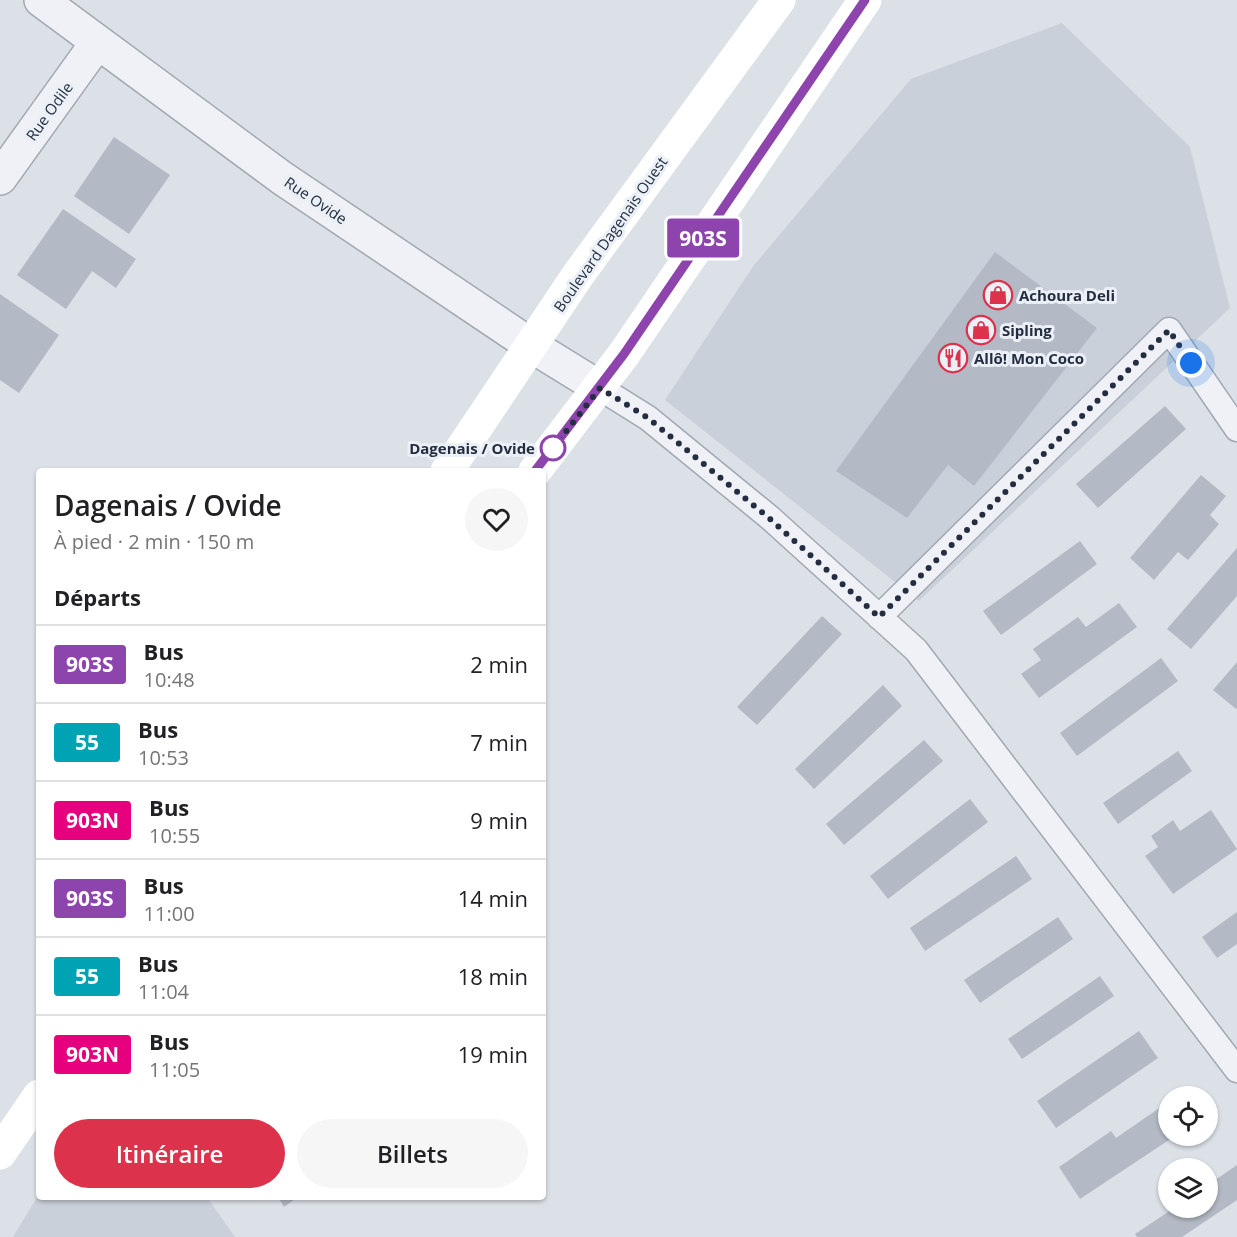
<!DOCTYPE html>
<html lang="fr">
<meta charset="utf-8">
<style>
:root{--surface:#fff;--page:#f6f6f6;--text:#202124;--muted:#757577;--line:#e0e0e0;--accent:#dc324b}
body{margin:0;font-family:"Open Sans",sans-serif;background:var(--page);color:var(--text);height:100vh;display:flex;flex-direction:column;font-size:22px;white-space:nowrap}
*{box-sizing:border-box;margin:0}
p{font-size:20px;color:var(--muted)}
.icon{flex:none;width:33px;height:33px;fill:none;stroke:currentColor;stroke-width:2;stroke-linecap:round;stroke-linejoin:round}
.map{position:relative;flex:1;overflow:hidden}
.side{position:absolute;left:36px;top:468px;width:510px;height:732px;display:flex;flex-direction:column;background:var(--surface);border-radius:6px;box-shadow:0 2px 4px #0004}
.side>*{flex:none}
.badge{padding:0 12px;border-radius:4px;font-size:21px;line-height:39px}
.tools{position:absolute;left:1158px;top:1086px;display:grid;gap:12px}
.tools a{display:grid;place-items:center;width:60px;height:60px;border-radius:50%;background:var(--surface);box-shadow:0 2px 4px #0004;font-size:30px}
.you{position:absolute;width:30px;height:30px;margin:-15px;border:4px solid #fff;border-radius:50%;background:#1a73e8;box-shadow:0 0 0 9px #1a73e833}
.map>.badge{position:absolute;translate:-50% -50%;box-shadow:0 0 0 3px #fff}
h2{padding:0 18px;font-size:22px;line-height:54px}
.round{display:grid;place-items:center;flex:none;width:63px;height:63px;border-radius:32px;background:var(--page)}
.overview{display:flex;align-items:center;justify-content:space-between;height:102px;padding:0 18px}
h1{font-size:28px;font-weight:600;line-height:45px}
.primary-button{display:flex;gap:12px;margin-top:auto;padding:12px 18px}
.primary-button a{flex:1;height:69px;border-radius:36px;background:var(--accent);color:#fff;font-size:24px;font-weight:600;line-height:69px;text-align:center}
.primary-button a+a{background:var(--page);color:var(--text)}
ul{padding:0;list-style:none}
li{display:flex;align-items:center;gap:18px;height:78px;padding:0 18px;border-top:2px solid var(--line)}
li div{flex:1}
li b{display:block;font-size:22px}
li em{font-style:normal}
li .badge{min-width:66px;font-weight:700;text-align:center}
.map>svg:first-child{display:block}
.built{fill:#cad0da}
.building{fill:#b3bac5}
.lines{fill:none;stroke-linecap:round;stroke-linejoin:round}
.service-casing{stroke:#a1a8b2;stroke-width:27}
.minor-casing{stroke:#a1a8b2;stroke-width:36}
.service{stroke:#eff1f6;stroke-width:24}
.minor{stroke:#eff1f6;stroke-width:33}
.secondary{stroke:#fff;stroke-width:33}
.line-casing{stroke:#fff;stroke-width:14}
.line{stroke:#8e44ad;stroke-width:9}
.walk{stroke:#242e40;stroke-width:6;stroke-dasharray:0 10.8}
.stop-dot{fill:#fff;stroke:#8e44ad;stroke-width:3}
.labels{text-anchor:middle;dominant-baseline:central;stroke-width:6;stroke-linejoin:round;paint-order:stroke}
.street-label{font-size:15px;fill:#242e40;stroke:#ebf0f6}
.poi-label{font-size:15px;font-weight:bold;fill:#242e40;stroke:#ebf0f6;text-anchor:start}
.stop-label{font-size:15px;font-weight:bold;fill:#242e40;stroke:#ebf0f6;text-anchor:end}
</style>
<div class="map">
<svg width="1237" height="1237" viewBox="0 0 1237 1237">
<rect width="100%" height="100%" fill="#dce1e8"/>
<!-- built -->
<path class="built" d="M 1062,23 L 1190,147 L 1230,308 L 919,601 L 665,400 L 754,265 L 911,79 Z
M 39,1194 L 39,1197 L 207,1197 L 235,1237 L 13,1237 Z"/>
<!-- building -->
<path class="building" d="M 114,137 L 170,175 L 129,234 L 74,196 Z
M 63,209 L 136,259 L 116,288 L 92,271 L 66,309 L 17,275 Z
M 995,252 L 1097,328 L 974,486 L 948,465 L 907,518 L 836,471 Z
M 0,294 L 59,335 L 19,393 L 0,380 Z
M 1165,406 L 1186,429 L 1098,508 L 1076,484 Z
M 1201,475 L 1226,496 L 1210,515 L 1219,524 L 1188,560 L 1178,552 L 1154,580 L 1130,558 Z
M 1080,541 L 1097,564 L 1001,635 L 983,611 Z
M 1237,548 L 1237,596 L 1191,649 L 1167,629 Z
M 1119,603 L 1137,627 L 1039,698 L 1021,674 L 1041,660 L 1033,649 L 1078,617 L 1086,627 Z
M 822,616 L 842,634 L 757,725 L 737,707 Z
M 1161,658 L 1178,681 L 1077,756 L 1060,733 Z
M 1237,662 L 1237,708 L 1236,709 L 1213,690 Z
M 883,685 L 902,706 L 814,789 L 795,769 Z
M 924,740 L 943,761 L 844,845 L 826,824 Z
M 1178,751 L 1192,771 L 1118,824 L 1103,803 Z
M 970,799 L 988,822 L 888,899 L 870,876 Z
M 1211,810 L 1237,849 L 1173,894 L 1145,856 L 1158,847 L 1151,836 L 1173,820 L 1180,831 Z
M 1016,856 L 1032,879 L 925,951 L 910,928 Z
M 1237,912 L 1237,944 L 1217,958 L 1202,937 Z
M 1058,917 L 1073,939 L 980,1003 L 964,980 Z
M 1100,976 L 1114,996 L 1022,1059 L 1008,1039 Z
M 1139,1031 L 1158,1058 L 1056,1128 L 1037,1101 Z
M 1168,1102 L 1168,1136 L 1175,1136 L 1080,1199 L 1059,1167 L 1111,1131 L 1116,1138 Z
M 1237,1165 L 1237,1200 L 1182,1237 L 1137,1237 L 1135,1234 L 1174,1208 L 1208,1208 L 1208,1185 Z
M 278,1197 L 298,1197 L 284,1207 Z"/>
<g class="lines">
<!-- service casing -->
<g class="service-casing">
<path id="service" d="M 600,388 L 648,418 L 769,517 L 916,650 L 1237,1070
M 879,617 L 1169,330 L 1237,429"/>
</g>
<!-- minor casing -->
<g class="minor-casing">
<path id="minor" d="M 41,0 L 282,178 L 532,346 L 600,388
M 0,178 L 97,43"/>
</g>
<!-- service -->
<use href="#service" class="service"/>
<!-- minor -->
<use href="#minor" class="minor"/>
<!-- secondary -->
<path class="secondary" d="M 447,471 L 578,275 L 779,0
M 535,471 L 624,354 L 865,0
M 0,1153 L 39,1096"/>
</g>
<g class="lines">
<!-- line casing -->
<g class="line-casing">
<path id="line" d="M 535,471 L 624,354 L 865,0"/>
</g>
<!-- line -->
<use href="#line" class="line"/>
<!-- walk -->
<path class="walk" d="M 553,448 L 600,388 L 648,418 L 769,518 L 879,617 L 1169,330 L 1191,363"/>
</g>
<!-- icons -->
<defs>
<g id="shop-ring" transform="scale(1.5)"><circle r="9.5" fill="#ebf0f6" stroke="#dc324b" stroke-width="1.5"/><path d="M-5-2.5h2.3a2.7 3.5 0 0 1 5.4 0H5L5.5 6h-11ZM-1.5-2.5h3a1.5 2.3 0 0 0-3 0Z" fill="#dc324b"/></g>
<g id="restaurant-ring" transform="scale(1.5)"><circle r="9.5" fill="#ebf0f6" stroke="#dc324b" stroke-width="1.5"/><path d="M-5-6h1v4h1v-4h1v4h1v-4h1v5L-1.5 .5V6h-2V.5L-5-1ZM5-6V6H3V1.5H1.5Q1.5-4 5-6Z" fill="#dc324b"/></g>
</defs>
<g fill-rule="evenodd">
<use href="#shop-ring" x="998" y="295"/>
<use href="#shop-ring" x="981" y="330"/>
<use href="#restaurant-ring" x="953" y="358"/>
</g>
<!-- markers -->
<circle class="stop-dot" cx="553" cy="448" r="12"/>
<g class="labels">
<!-- street labels -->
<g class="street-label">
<text transform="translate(49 111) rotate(-54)">Rue Odile</text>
<text transform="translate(316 200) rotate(34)">Rue Ovide</text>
<text transform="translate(610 234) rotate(-55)">Boulevard Dagenais Ouest</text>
</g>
<!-- poi labels -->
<g class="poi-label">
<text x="1019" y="295">Achoura Deli</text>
<text x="1002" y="330">Sipling</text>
<text x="974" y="358">Allô! Mon Coco</text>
</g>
<!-- stop labels -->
<g class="stop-label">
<text x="535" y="448">Dagenais / Ovide</text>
</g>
</g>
</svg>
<div class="tools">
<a><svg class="icon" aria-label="locate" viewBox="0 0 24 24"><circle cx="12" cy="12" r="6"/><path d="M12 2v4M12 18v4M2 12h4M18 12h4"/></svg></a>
<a><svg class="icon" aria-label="layers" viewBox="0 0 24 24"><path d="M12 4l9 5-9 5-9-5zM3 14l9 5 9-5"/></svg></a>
</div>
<div class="you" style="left:1191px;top:363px"></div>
<b class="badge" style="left:703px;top:238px;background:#8e44ad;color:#fff">903S</b>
<section class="side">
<div class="overview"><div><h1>Dagenais / Ovide</h1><p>À pied · 2 min · 150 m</p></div><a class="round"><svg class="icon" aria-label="heart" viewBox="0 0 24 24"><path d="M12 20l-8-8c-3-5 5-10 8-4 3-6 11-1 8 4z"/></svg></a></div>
<h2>Départs</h2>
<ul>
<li><span class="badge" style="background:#8e44ad;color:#fff">903S</span><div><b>Bus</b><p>10:48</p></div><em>2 min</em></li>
<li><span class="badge" style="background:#00a3b4;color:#fff">55</span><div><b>Bus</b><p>10:53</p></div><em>7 min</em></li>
<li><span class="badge" style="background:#e6007e;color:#fff">903N</span><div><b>Bus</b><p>10:55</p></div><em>9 min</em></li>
<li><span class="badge" style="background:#8e44ad;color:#fff">903S</span><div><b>Bus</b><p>11:00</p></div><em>14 min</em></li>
<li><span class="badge" style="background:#00a3b4;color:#fff">55</span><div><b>Bus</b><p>11:04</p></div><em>18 min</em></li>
<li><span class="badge" style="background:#e6007e;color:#fff">903N</span><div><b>Bus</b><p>11:05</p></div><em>19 min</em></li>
</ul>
<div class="primary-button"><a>Itinéraire</a><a>Billets</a></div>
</section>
</div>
